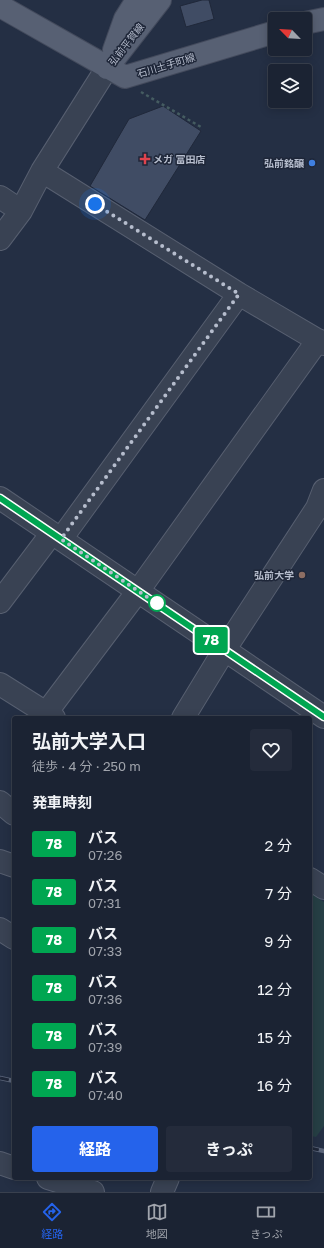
<!DOCTYPE html>
<html lang="ja">
<meta charset="utf-8">
<style>
:root{--surface:#1b2333;--page:#242b3b;--text:#f1f3f6;--muted:#a0a4ac;--line:#39404e;--accent:#2563eb}
body{margin:0;font-family:"Golos Text","Noto Sans JP",sans-serif;background:var(--page);color:var(--text);height:100vh;display:flex;flex-direction:column;font-size:15px;white-space:nowrap}
*{box-sizing:border-box;margin:0}
p{font-size:13px;color:var(--muted)}
.icon{flex:none;width:22px;height:22px;fill:none;stroke:currentColor;stroke-width:2;stroke-linecap:round;stroke-linejoin:round}
.map{position:relative;flex:1;overflow:hidden}
.details{position:absolute;left:12px;top:716px;width:300px;height:464px;display:flex;flex-direction:column;background:var(--surface);border-radius:4px;box-shadow:0 2px 10px #0003,0 0 0 1px var(--line)}
.details>*{flex:none}
.badge{padding:0 8px;border-radius:3px;font-size:14px;line-height:26px}
.needle{width:26px;rotate:295deg}
.tools{position:absolute;left:268px;top:12px;display:grid;gap:8px}
.tools a{display:grid;place-items:center;width:44px;height:44px;border-radius:4px;background:var(--surface);box-shadow:0 2px 10px #0003,0 0 0 1px var(--line);font-size:20px}
.you{position:absolute;width:20px;height:20px;margin:-10px;border:3px solid #fff;border-radius:50%;background:#1a73e8;box-shadow:0 0 0 6px #1a73e833}
.map>.badge{position:absolute;translate:-50% -50%;box-shadow:0 0 0 2px #fff}
h2{padding:0 20px;font-size:15px;line-height:36px}
.round{display:grid;place-items:center;flex:none;width:42px;height:42px;border-radius:4px;background:var(--page)}
.overview{display:flex;align-items:center;justify-content:space-between;height:68px;padding:0 20px}
h1{font-size:19px;font-weight:700;line-height:30px}
.action{display:flex;gap:8px;margin-top:auto;padding:8px 20px}
.action a{flex:1;height:46px;border-radius:4px;background:var(--accent);color:#fff;font-size:16px;font-weight:700;line-height:46px;text-align:center}
.action a+a{background:var(--page);color:var(--text)}
ul{padding:0;list-style:none}
li{display:flex;align-items:center;gap:12px;height:48px;padding:0 20px}
li div{flex:1}
li b{display:block;font-size:15px}
li em{font-style:normal}
li .badge{min-width:44px;font-weight:700;text-align:center}
.menu{display:flex;justify-content:space-around;align-items:center;height:56px;border-top:1px solid var(--line);background:var(--surface);font-size:11px;color:var(--muted)}
.menu a{display:grid;justify-items:center;gap:2px}
.menu .current{color:var(--accent)}
.map>svg:first-child{display:block}
.green{fill:#263f45}
.building{fill:#404c64;stroke:#20283a}
.lines{fill:none;stroke-linecap:round;stroke-linejoin:round}
.minor-casing{stroke:#575f70;stroke-width:24}
.major-casing{stroke:#434a5c;stroke-width:24}
.path{stroke:#455c61;stroke-width:2.5;stroke-dasharray:3 3;stroke-linecap:butt}
.minor{stroke:#394253;stroke-width:22}
.major{stroke:#576073;stroke-width:22}
.rail-casing{stroke:#5b657a;stroke-width:4.5}
.rail{stroke:#1e2638;stroke-width:3;stroke-dasharray:9;stroke-linecap:butt}
.line-casing{stroke:#fff;stroke-width:9}
.line{stroke:#00a651;stroke-width:6}
.walk{stroke:#b6bdcd;stroke-width:4;stroke-dasharray:0 7.2}
.health-dot{fill:#e0444e;stroke:#1e2638;stroke-width:1.5}
.shop-dot{fill:#3f7fe0;stroke:#1e2638;stroke-width:1.5}
.education-dot{fill:#8d6e63;stroke:#1e2638;stroke-width:1.5}
.stop-dot{fill:#fff;stroke:#00a651;stroke-width:2}
.labels{text-anchor:middle;dominant-baseline:central;stroke-width:3;stroke-linejoin:round;paint-order:stroke}
.street-label{font-size:10px;fill:#b6bdcd;stroke:#1e2638}
.poi-label{font-size:10px;font-weight:bold;fill:#b6bdcd;stroke:#1e2638;text-anchor:end}
</style>
<div class="map">
<svg width="324" height="1192" viewBox="0 0 324 1192">
<rect width="100%" height="100%" fill="#242f44"/>
<!-- green -->
<path class="green" d="M 310,893 L 324,902 L 324,1126 L 316,1137 L 310,1136 Z"/>
<!-- building -->
<path class="building" d="M 202,0 L 209,0 L 214,19 L 186,27 L 180,6 Z
M 163,106 L 201,131 L 145,220 L 90,186 L 129,119 Z"/>
<g class="lines">
<!-- minor casing -->
<g class="minor-casing">
<path id="minor" d="M 42,171 L 239,294 L 324,344
M 0,197 L 21,211
M 0,239 L 21,211 L 42,171 L 107,68
M 0,498 L 324,717
M 61,539 L 239,294
M 0,602 L 52,533
M 0,684 L 54,718
M 46,713 L 138,591 L 318,340
M 183,718 L 225,649 L 317,508 L 324,490
M 0,802 L 14,814
M 0,861 L 14,866
M 310,879 L 324,888
M 0,929 L 14,938
M 0,1163 L 14,1168
M 48,1178 L 93,1192
M 162,1192 L 168,1178"/>
</g>
<!-- major casing -->
<g class="major-casing">
<path id="major" d="M 0,6 L 125,77 L 275,32
M 305,23 L 324,19
M 114,50 L 125,19 L 137,0
M 107,68 L 160,0"/>
</g>
<!-- path -->
<path class="path" d="M 141,92 L 201,127"/>
<!-- minor -->
<use href="#minor" class="minor"/>
<!-- major -->
<use href="#major" class="major"/>
<!-- rail casing -->
<g class="rail-casing">
<path id="rail" d="M 0,1078 L 14,1081
M 310,1148 L 324,1151"/>
</g>
<!-- rail -->
<use href="#rail" class="rail"/>
</g>
<g class="lines">
<!-- line casing -->
<g class="line-casing">
<path id="line" d="M 0,498 L 324,717"/>
</g>
<!-- line -->
<use href="#line" class="line"/>
<!-- walk -->
<path class="walk" d="M 95,204 L 239,294 L 61,539 L 159,605 L 157,603"/>
</g>
<!-- markers -->
<path class="health-dot" d="M143 153h4v4h4v4h-4v4h-4v-4h-4v-4h4z"/>
<circle class="shop-dot" cx="312" cy="163" r="4"/>
<circle class="education-dot" cx="302" cy="575" r="4"/>
<circle class="stop-dot" cx="157" cy="603" r="8"/>
<g class="labels">
<!-- street labels -->
<g class="street-label">
<text transform="translate(126 44) rotate(-52)">弘前平賀線</text>
<text transform="translate(166 65) rotate(-17)">石川土手町線</text>
</g>
<!-- poi labels -->
<g class="poi-label">
<text x="153" y="159" text-anchor="start">メガ 富田店</text>
<text x="304" y="163">弘前銘醸</text>
<text x="294" y="575">弘前大学</text>
</g>
</g>
</svg>
<div class="tools">
<a><svg class="needle" viewBox="-14 -14 28 28"><path d="M0-13l5 13h-10z" fill="#e53935"/><path d="M0 13l5-13h-10z" fill="#a0a4ac"/></svg></a>
<a><svg class="icon" aria-label="layers" viewBox="0 0 24 24"><path d="M12 4l9 5-9 5-9-5zM3 14l9 5 9-5"/></svg></a>
</div>
<div class="you" style="left:95px;top:204px"></div>
<b class="badge" style="left:211px;top:640px;background:#00a651;color:#fff">78</b>
<section class="details">
<div class="overview"><div><h1>弘前大学入口</h1><p>徒歩 · 4 分 · 250 m</p></div><a class="round"><svg class="icon" aria-label="heart" viewBox="0 0 24 24"><path d="M12 20l-8-8c-3-5 5-10 8-4 3-6 11-1 8 4z"/></svg></a></div>
<h2>発車時刻</h2>
<ul>
<li><span class="badge" style="background:#00a651;color:#fff">78</span><div><b>バス</b><p>07:26</p></div><em>2 分</em></li>
<li><span class="badge" style="background:#00a651;color:#fff">78</span><div><b>バス</b><p>07:31</p></div><em>7 分</em></li>
<li><span class="badge" style="background:#00a651;color:#fff">78</span><div><b>バス</b><p>07:33</p></div><em>9 分</em></li>
<li><span class="badge" style="background:#00a651;color:#fff">78</span><div><b>バス</b><p>07:36</p></div><em>12 分</em></li>
<li><span class="badge" style="background:#00a651;color:#fff">78</span><div><b>バス</b><p>07:39</p></div><em>15 分</em></li>
<li><span class="badge" style="background:#00a651;color:#fff">78</span><div><b>バス</b><p>07:40</p></div><em>16 分</em></li>
</ul>
<div class="action"><a>経路</a><a>きっぷ</a></div>
</section>
</div>
<nav class="menu">
<a class="current"><svg class="icon" aria-label="directions" viewBox="0 0 24 24"><path d="M12 3l9 9-9 9-9-9zM9 14v-3h6M13 9l2 2-2 2"/></svg>経路</a>
<a><svg class="icon" aria-label="map" viewBox="0 0 24 24"><path d="M3 6l6-2 6 2 6-2v14l-6 2-6-2-6 2zM9 4v14M15 6v14"/></svg>地図</a>
<a><svg class="icon" aria-label="tickets" viewBox="0 0 24 24"><path d="M3 7h18v10H3zM15 7v10"/></svg>きっぷ</a>
</nav>
